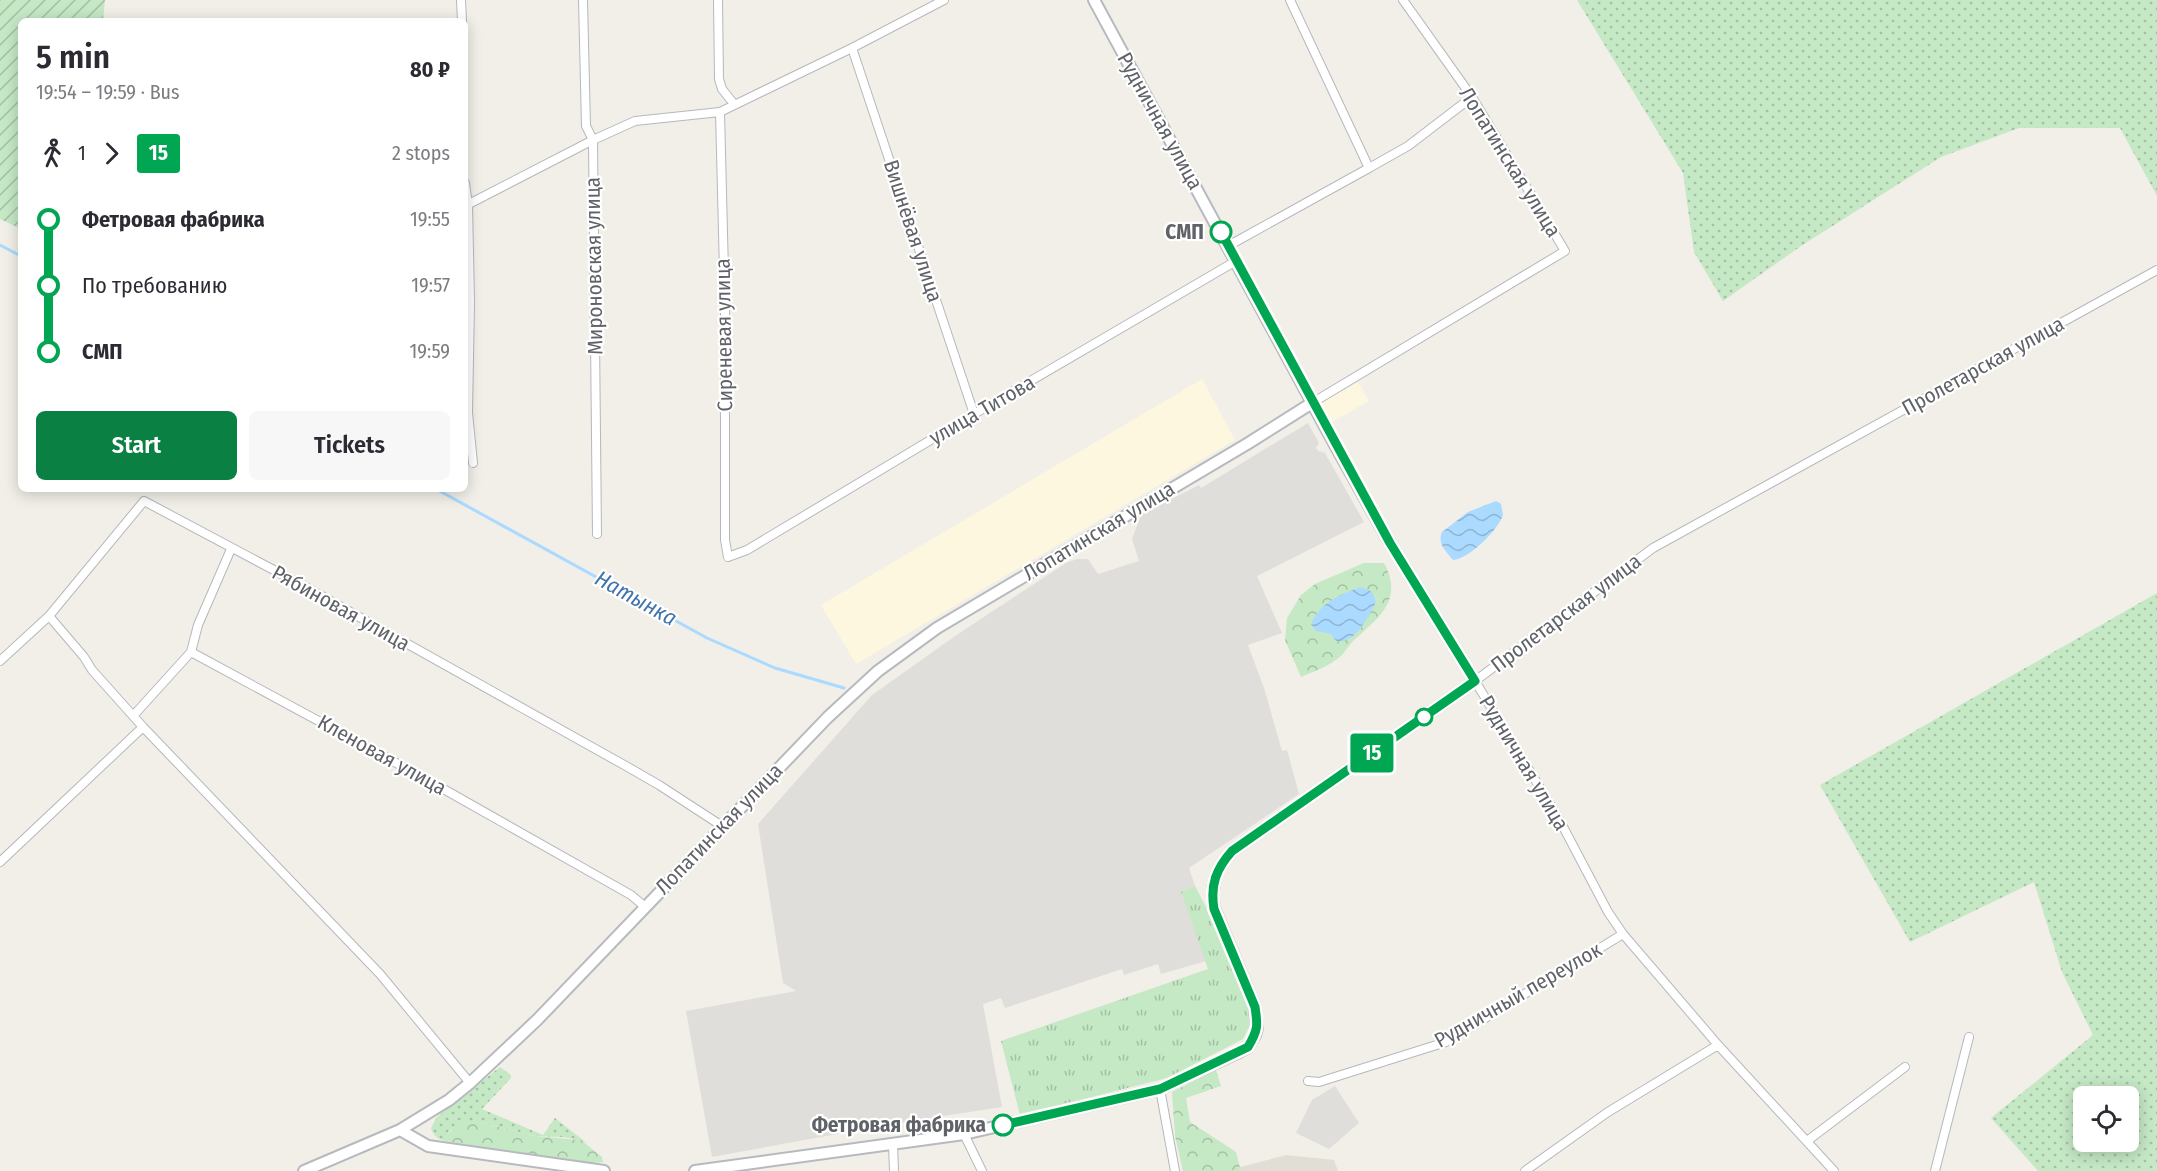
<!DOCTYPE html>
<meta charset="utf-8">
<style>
:root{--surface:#fff;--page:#f7f7f7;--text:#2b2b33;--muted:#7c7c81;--accent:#0b8043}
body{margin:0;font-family:"Fira Sans Condensed",sans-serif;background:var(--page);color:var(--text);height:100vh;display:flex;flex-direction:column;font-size:22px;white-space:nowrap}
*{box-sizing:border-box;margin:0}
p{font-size:20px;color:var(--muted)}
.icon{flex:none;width:33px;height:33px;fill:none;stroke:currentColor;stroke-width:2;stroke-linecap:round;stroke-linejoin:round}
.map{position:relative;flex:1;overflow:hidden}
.panel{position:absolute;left:18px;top:18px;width:450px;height:474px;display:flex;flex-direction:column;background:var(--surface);border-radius:9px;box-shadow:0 3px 15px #0003}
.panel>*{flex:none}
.badge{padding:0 12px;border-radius:4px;font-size:21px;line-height:39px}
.tools{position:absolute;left:2073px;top:1086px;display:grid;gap:12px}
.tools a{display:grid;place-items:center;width:66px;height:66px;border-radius:9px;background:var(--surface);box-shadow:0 3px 15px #0003;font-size:30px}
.map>.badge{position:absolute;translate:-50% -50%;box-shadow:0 0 0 3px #fff}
.legs{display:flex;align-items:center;gap:9px;height:66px;padding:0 18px;font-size:20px}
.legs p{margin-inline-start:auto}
.head{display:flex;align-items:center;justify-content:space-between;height:102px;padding:0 18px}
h1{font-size:33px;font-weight:600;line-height:45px}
.action{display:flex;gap:12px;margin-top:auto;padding:12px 18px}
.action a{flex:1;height:69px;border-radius:9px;background:var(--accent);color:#fff;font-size:24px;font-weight:600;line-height:69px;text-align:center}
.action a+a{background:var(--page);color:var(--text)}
ul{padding:0 18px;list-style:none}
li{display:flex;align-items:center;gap:21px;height:66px;font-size:22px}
li i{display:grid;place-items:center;width:9px;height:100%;margin:0 8px;background:currentColor}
li i::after{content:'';width:15px;height:15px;margin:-8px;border:4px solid;border-radius:50%;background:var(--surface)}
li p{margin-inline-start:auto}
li:first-child i{background:linear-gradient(#0000 50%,currentColor 0)}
li:last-child i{background:linear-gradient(currentColor 50%,#0000 0)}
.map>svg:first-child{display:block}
.commercial{fill:#fef7e0}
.industrial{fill:#e0deda}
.education{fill:#e1ded6}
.grass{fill:url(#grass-dots);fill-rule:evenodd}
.forest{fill:url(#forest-crowns)}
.park{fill:url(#park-tufts)}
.garden{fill:url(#garden-furrows)}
.water{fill:url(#water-waves)}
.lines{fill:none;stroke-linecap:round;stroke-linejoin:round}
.stream{stroke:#aadaff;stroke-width:3}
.street-casing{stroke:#b5b8bc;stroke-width:10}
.secondary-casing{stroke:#b6babf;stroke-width:14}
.street{stroke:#fff;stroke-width:8}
.secondary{stroke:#fff;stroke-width:10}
.line-1-casing{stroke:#fff;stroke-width:14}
.line-1{stroke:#00a651;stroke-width:9}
.stop-1-dot{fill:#fff;stroke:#00a651;stroke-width:3}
.labels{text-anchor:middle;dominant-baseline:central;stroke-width:4.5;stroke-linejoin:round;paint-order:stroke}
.street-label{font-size:21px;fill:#5f6368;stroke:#fff}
.stop-label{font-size:21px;font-weight:bold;fill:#5f6368;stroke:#fff;text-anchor:end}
.water-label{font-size:22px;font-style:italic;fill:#4174aa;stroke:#fff}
</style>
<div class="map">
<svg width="2157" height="1171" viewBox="0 0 2157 1171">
<defs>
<pattern id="grass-dots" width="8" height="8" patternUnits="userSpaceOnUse" patternTransform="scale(1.5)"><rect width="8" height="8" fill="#c5e8c5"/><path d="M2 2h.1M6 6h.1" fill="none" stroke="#a3c0a4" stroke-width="1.8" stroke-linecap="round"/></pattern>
<pattern id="forest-crowns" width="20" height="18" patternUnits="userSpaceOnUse" patternTransform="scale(1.5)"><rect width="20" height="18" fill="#c5e8c5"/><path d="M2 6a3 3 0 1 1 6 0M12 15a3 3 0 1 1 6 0" fill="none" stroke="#a3c0a4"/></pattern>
<pattern id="park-tufts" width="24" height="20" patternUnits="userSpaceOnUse" patternTransform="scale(1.5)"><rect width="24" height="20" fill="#c5e8c5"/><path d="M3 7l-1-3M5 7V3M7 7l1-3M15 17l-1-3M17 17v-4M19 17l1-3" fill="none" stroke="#a3c0a4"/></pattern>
<pattern id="garden-furrows" width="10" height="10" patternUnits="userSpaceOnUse" patternTransform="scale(1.5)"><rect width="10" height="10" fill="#c5e8c5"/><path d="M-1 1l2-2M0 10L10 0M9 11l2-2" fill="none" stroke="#a3c0a4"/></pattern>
<pattern id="water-waves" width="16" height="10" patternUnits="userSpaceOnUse" patternTransform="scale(1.5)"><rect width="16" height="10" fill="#aadaff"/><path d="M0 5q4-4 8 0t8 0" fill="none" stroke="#8eb4d2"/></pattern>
</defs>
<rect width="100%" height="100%" fill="#f1efe8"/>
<!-- commercial -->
<path class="commercial" d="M 1202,379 L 1235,440 L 856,664 L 821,605 Z
M 1358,382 L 1369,401 L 1332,422 L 1321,403 Z"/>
<!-- industrial -->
<path class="industrial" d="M 1308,423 L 1319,443 L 1316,448 L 1318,451 L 1325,453 L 1364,522 L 1257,576 L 1282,633 L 1248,645 L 1265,691 L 1282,751 L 1287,750 L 1299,794 L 1189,868 L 1195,886 L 1181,892 L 1206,961 L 1161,974 L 1158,964 L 1124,975 L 1122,969 L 1005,1008 L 1001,998 L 983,1004 L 1002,1107 L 898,1123 L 712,1157 L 686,1011 L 796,991 L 783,983 L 758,824 L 872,695 L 958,634 L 1066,563 L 1077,559 L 1088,559 L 1098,574 L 1139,561 L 1132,539 L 1141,515 L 1199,485 L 1201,488 Z
M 1335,1086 L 1359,1123 L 1329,1149 L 1296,1133 L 1312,1100 Z"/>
<!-- education -->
<path class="education" d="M 1286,1155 L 1334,1160 L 1338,1171 L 1225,1171 Z"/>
<!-- grass -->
<path class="grass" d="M 1577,0 L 2157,0 L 2157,196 L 2120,128 L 2019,128 L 1941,157 L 1801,246 L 1723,301 L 1694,252 L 1683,173 Z
M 2157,593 L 2157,1171 L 2038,1171 L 1991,1118 L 2093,1035 L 2062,972 L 2034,882 L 1910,942 L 1820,785 ZM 2128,1096 L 2128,1142 L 2084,1142 L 2084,1096 Z
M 500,1067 L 511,1075 L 511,1078 L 482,1109 L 543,1135 L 555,1118 L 588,1144 L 581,1140 L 563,1137 L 535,1136 L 480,1122 L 450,1130 L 447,1134 L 447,1139 L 451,1142 C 441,1140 434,1139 431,1128 L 437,1117 Z"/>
<!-- forest -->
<path class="forest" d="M 1364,563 L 1384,563 C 1404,599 1379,618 1354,640 C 1349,645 1346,650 1342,655 C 1330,666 1315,671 1301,677 L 1285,640 L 1287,618 L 1301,595 L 1315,584 Z
M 1216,1070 L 1221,1086 L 1186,1098 L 1190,1122 L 1236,1152 L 1241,1171 L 1183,1171 L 1175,1136 L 1172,1092 Z
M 466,1122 L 480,1122 L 535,1136 L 581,1140 L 602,1157 L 603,1162 L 593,1163 L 557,1158 L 451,1142 L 447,1139 L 447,1134 L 456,1126 Z"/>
<!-- park -->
<path class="park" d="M 1195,886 L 1228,949 L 1254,1017 L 1243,1039 L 1167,1078 L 1020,1115 L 1001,1041 L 1208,969 L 1181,892 Z"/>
<!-- garden -->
<path class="garden" d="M 0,0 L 105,0 L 103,21 L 21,21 L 21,229 L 0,219 Z"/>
<!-- water -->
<path class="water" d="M 1496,501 L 1501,504 L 1503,515 C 1498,530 1469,559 1453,560 C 1446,551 1437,544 1442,532 L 1468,512 Z
M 1361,587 L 1372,592 L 1376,602 C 1368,617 1356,644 1336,641 L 1331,634 L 1316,631 L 1311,624 C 1321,602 1339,595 1361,587 Z"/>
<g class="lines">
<!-- stream -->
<path class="stream" d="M 0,245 L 21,256
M 436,489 L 707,638 L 775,668 L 844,688"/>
<!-- street casing -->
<g class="street-casing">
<path id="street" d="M 461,0 L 462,21
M 583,0 L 586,126 L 593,140 L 597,534
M 718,0 L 719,79 L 722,89 L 734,104
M 852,48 L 974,414
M 720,112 L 725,312 L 725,540 L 728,557 L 747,550 L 974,414 L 1236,261
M 1369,168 L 1408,146 L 1472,97
M 465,183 L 468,205 L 470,301 L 468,413 L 473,463
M 465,206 L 593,140 L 635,121 L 720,112 L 852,48 L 944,0
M 1228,246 L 1369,168 L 1290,0
M 1312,403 L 1565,251 L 1472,97 L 1403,0
M 49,616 L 84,657 L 92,670 L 143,727 L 380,974 L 470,1083
M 191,652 L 198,625 L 231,549
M 0,661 L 49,616 L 144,501 L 302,585 L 626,766 L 659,785 L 722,826
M 133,716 L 191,652 L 424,778 L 631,895 L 644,906
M 0,862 L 143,727
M 1308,1081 L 1319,1082 L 1446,1042 L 1623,934
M 1160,1089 L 1175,1171
M 964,1134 L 982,1171
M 1807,1141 L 1905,1067
M 893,1144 L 894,1171
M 1525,1171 L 1608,1112 L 1718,1045
M 1834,1171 L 1718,1045 L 1623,934 L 1608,912 L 1559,819 L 1475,681 L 1653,548 L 2157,270
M 1935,1171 L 1969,1037"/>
</g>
<!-- secondary casing -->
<g class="secondary-casing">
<path id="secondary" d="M 400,1130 L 428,1146 L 604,1171
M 304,1171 L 400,1130 L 449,1100 L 470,1083 L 537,1020 L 828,717 L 878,671 L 937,628 L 1247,444 L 1312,403
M 695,1171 L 964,1134 L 1160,1089 L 1237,1053 L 1248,1047 L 1255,1035 L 1257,1028 L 1255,1007 L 1214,908 C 1210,885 1216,869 1232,851 L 1475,681 L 1390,543 L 1334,443 L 1094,0"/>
</g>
<!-- street -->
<use href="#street" class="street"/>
<!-- secondary -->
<use href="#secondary" class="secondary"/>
</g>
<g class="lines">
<!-- line-1 casing -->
<g class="line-1-casing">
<path id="line-1" d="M 1003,1125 L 1160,1089 L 1248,1047 C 1258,1030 1258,1026 1255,1007 L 1214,909 C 1210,885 1216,869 1232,851 L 1475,681 L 1390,543 L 1221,232"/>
</g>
<!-- line-1 -->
<use href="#line-1" class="line-1"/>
</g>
<!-- markers -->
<g class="stop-1-dot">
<circle cx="1221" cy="232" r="10"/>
<circle cx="1424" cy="717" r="8"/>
<circle cx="1003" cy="1125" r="10"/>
</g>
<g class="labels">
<!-- street labels -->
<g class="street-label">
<text transform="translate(1160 121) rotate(61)">Рудничная улица</text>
<text transform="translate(1510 162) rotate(58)">Лопатинская улица</text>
<text transform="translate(913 231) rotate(72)">Вишнёвая улица</text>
<text transform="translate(594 266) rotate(-91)">Мироновская улица</text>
<text transform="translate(724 335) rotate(-91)">Сиреневая улица</text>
<text transform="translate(1983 366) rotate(-29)">Пролетарская улица</text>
<text transform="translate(982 410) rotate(-30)">улица Титова</text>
<text transform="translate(1099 531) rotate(-31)">Лопатинская улица</text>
<text transform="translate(341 608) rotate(29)">Рябиновая улица</text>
<text transform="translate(1566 613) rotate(-37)">Пролетарская улица</text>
<text transform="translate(382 755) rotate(29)">Кленовая улица</text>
<text transform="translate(1524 763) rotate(59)">Рудничная улица</text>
<text transform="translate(719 829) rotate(-46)">Лопатинская улица</text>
<text transform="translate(1518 995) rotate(-30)">Рудничный переулок</text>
</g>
<!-- stop labels -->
<g class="stop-label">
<text x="1204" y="232">СМП</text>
<text x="986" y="1125">Фетровая фабрика</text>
</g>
<!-- water labels -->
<g class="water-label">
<text transform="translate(636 598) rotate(29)">Натынка</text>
</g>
</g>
</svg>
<div class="tools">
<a><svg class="icon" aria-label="locate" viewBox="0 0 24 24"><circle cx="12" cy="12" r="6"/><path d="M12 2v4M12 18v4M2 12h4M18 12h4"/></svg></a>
</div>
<b class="badge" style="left:1372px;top:753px;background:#00a651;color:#fff">15</b>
<section class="panel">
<div class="head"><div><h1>5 min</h1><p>19:54 – 19:59 · Bus</p></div><b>80 ₽</b></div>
<div class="legs"><svg class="icon" aria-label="walk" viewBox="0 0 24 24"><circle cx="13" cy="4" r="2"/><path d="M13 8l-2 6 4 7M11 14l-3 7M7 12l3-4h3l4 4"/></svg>1<svg class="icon" aria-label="forward" viewBox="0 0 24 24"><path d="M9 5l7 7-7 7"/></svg><b class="badge" style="background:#00a651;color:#fff">15</b><p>2 stops</p></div>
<ul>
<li><i style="color:#00a651"></i><b>Фетровая фабрика</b><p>19:55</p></li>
<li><i style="color:#00a651"></i><span>По требованию</span><p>19:57</p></li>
<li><i style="color:#00a651"></i><b>СМП</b><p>19:59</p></li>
</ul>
<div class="action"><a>Start</a><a>Tickets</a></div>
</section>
</div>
